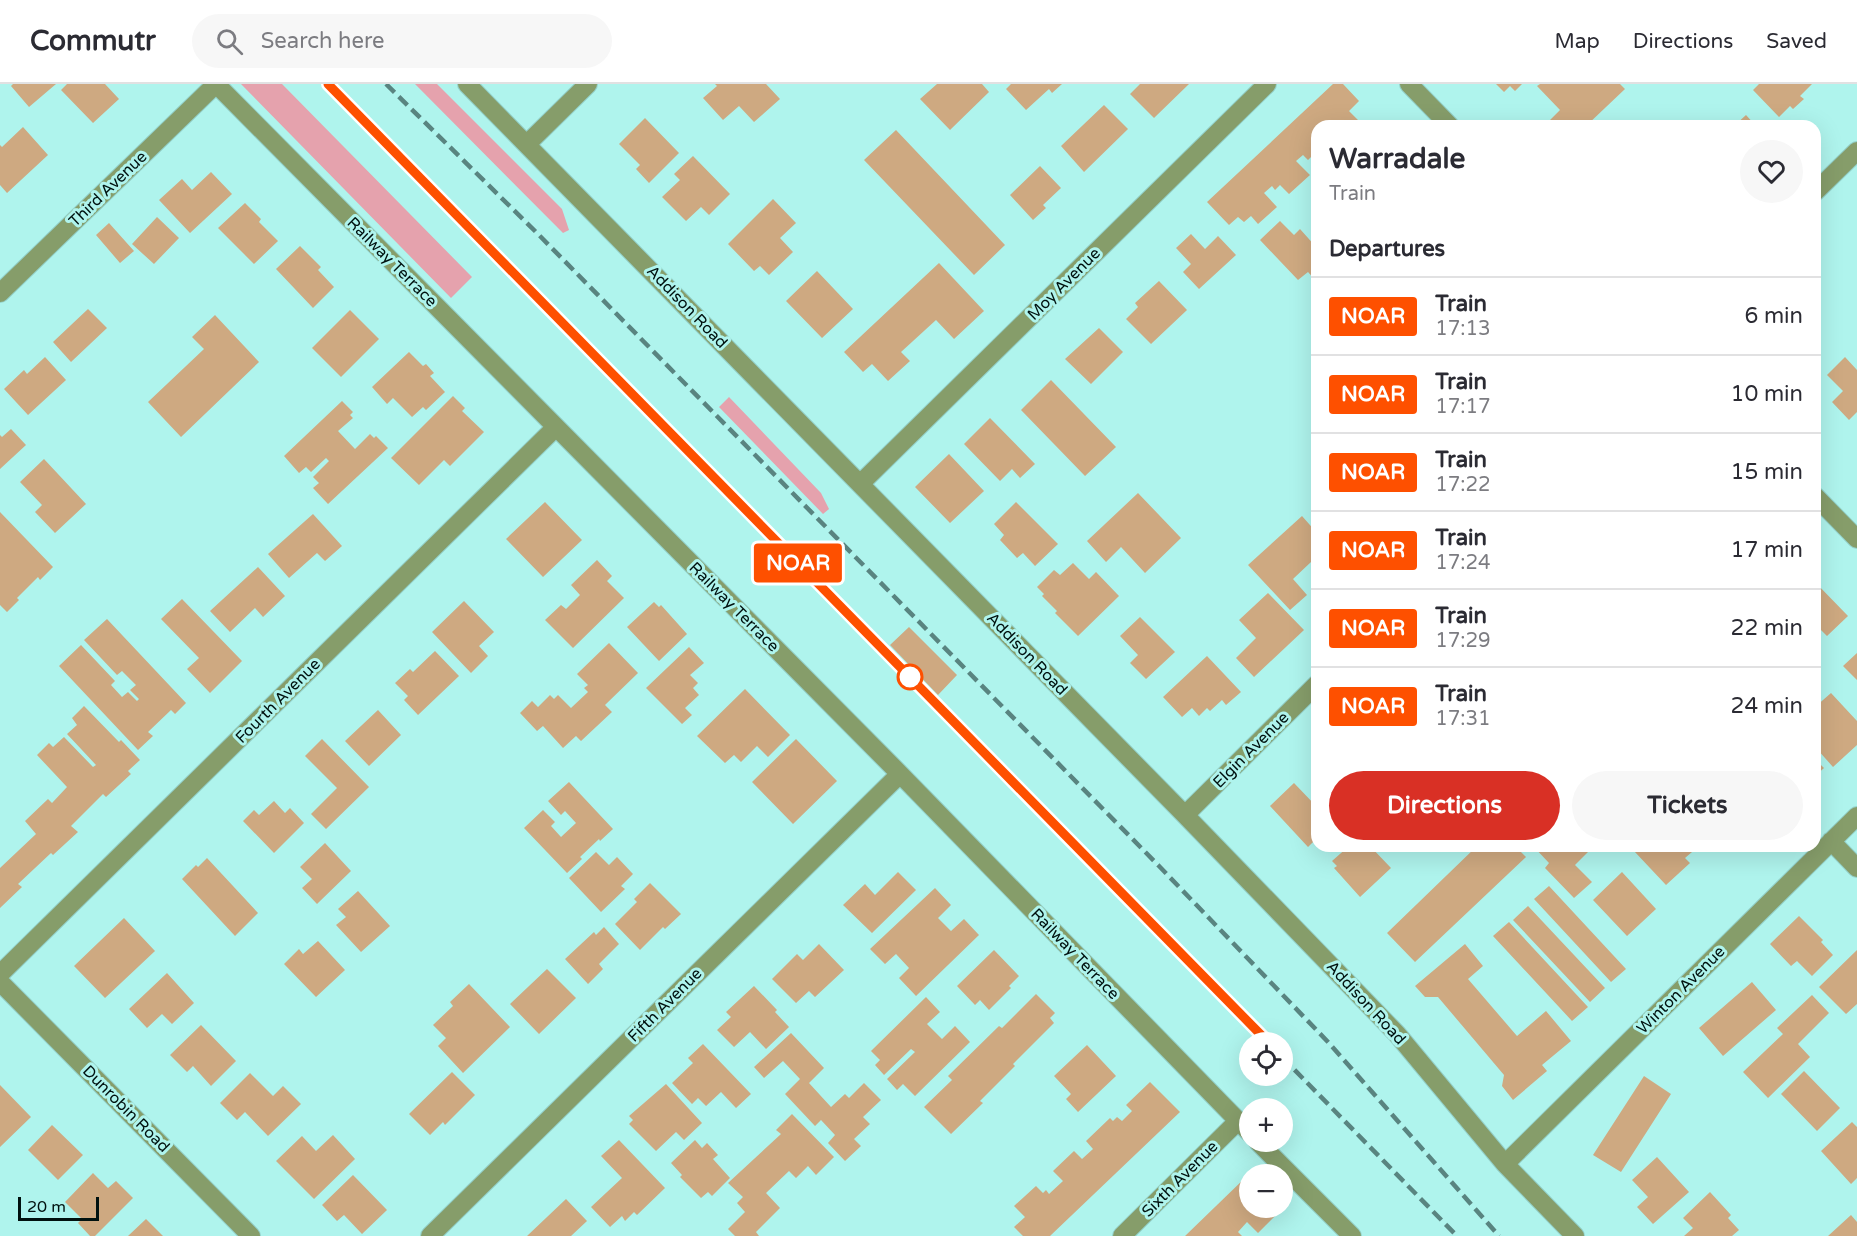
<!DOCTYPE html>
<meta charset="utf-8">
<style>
:root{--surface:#fff;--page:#f7f7f7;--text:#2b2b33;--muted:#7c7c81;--line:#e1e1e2;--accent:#d93025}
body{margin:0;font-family:"Varela Round",sans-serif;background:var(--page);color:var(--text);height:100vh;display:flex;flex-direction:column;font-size:22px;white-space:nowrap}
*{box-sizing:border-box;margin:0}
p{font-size:20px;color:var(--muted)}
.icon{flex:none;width:33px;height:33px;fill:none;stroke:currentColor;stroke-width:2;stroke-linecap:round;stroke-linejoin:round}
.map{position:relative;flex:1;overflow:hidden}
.drawer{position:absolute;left:1311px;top:36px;width:510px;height:732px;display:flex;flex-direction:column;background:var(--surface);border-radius:18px;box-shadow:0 6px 24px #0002}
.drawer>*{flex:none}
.badge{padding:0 12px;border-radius:4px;font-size:21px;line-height:39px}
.buttons{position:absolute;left:1239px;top:948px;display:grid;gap:12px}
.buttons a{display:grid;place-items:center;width:54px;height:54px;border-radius:50%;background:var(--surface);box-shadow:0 6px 24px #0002;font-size:30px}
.scale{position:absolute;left:18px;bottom:15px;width:81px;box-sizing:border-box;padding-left:6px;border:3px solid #00110f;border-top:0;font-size:16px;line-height:21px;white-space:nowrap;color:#00110f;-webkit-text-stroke:4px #aff4ed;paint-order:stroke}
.map>.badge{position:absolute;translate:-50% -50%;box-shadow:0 0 0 3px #fff}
h2{padding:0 18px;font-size:22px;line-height:54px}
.round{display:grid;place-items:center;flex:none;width:63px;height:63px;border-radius:32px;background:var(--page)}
.summary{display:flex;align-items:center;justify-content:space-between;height:102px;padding:0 18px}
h1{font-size:28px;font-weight:700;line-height:45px}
.action{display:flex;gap:12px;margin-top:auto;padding:12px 18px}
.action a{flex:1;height:69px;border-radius:36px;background:var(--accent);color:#fff;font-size:24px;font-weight:700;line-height:69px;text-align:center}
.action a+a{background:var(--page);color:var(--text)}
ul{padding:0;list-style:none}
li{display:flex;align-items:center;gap:18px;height:78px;padding:0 18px;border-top:2px solid var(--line)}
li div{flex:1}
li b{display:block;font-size:22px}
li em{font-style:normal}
li .badge{min-width:66px;font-weight:700;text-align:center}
header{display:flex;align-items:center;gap:36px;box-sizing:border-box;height:84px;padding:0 30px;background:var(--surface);border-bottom:2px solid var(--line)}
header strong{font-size:28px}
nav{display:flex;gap:33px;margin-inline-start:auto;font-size:21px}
.search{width:420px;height:54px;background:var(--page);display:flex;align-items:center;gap:15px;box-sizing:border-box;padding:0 21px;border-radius:33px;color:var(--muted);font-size:22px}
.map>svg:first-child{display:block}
.green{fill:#e5a2ad}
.building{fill:#cea981}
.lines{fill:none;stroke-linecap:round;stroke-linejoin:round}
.minor-casing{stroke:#93d0c9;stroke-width:20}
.minor{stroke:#869d6a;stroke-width:18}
.rail{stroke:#598480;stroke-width:4.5;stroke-dasharray:12 6;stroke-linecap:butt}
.line-casing{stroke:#fff;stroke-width:14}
.line{stroke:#fe5000;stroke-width:9}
.stop-dot{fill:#fff;stroke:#fe5000;stroke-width:3}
.labels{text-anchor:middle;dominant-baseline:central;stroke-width:6;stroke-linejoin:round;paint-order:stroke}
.street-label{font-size:16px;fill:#00110f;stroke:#aff4ed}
</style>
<header>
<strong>Commutr</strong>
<div class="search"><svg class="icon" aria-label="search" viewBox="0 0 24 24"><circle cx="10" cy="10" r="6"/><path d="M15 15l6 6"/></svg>Search here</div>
<nav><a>Map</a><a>Directions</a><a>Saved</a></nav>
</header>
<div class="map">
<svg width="1857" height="1152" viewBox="0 0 1857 1152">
<rect width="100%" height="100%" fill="#aff4ed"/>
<!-- green -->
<path class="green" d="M 241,0 L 282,0 L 472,193 L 451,214 Z
M 415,0 L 437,0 L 562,125 L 569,146 L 563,149 Z
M 729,313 L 821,409 L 829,425 L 823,430 L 719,323 Z"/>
<!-- building -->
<path class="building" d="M 13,0 L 56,0 L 29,23 L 11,2 Z
M 67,0 L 105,0 L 119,15 L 93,39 L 61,6 Z
M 715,0 L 766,0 L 780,15 L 754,38 L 739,22 L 723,36 L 703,14 L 717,2 Z
M 937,0 L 982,0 L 989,8 L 950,46 L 920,15 Z
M 1011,0 L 1062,0 L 1052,9 L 1049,5 L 1026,26 L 1006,5 Z
M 1140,0 L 1189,0 L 1154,34 L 1130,10 Z
M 1333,0 L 1343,0 L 1359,17 L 1349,27 L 1361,39 L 1358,42 L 1317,42 L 1317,71 L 1315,69 L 1308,76 L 1303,71 L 1296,77 L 1310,91 L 1289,110 L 1280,101 L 1275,106 L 1272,102 L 1264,109 L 1277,123 L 1258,140 L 1251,132 L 1244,138 L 1238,133 L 1229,141 L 1207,118 Z
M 1496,0 L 1522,0 L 1515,7 L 1510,2 L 1504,8 Z
M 1540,0 L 1620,0 L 1625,5 L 1586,42 L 1552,42 L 1548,38 L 1560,26 L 1537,2 Z
M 1759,0 L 1812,0 L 1800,12 L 1804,15 L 1793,25 L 1790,22 L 1779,33 L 1753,6 Z
M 1104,21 L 1128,45 L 1084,88 L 1061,62 Z
M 1746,31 L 1756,42 L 1734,42 Z
M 645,34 L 679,69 L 649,99 L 636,85 L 640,81 L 619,60 Z
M 23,43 L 48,71 L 7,109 L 0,101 L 0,61 L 2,63 Z
M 896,46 L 1005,161 L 974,191 L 864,76 Z
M 693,72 L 730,110 L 709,131 L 701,123 L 686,137 L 662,113 L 680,96 L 674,90 Z
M 1040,82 L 1061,104 L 1043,121 L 1046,124 L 1033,136 L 1010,111 Z
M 211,88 L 232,110 L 190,149 L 159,116 L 182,95 L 192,106 Z
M 773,115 L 796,139 L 780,154 L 793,168 L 769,191 L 760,182 L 754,187 L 728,160 Z
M 245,119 L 261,135 L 259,138 L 278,157 L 254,180 L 218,144 Z
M 157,133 L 179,154 L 154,180 L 132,160 Z
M 1280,137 L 1294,151 L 1300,145 L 1317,164 L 1317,198 L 1308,188 L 1298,196 L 1260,156 Z
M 109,139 L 134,167 L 120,179 L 96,151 Z
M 1191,150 L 1205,165 L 1218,152 L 1236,171 L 1199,205 L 1183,188 L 1191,180 L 1176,164 Z
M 300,162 L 321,183 L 318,186 L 334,203 L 313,224 L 276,185 Z
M 939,179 L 984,227 L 954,255 L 936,236 L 901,268 L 910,277 L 888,297 L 872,280 L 863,288 L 844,268 Z
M 817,187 L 853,225 L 822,254 L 786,217 Z
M 1159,197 L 1187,226 L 1151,260 L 1126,235 L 1138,223 L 1135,219 Z
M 88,225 L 107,244 L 71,278 L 53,258 Z
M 350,226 L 379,255 L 341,293 L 312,264 Z
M 215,231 L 259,278 L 181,353 L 148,318 L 204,265 L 192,253 Z
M 1099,244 L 1123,268 L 1091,300 L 1065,275 Z
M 409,268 L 423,282 L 426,280 L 434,289 L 430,292 L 445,308 L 426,326 L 423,323 L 412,333 L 393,314 L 387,320 L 372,303 Z
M 45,273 L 66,296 L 28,331 L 4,305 L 24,286 L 27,290 Z
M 1845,273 L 1857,286 L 1857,328 L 1849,336 L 1832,318 L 1843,307 L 1827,291 Z
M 1051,296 L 1116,363 L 1085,392 L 1021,326 Z
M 453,312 L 465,324 L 462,327 L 484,348 L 450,382 L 444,376 L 419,401 L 391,374 Z
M 342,317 L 353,328 L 350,331 L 353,334 L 338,347 L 355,365 L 370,350 L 374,354 L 376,352 L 388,364 L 328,420 L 313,404 L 319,399 L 313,393 L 329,377 L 326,374 L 311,388 L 306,383 L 299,389 L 284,372 Z
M 990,334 L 1035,380 L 1020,394 L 1012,385 L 1000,397 L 964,360 Z
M 11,345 L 26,361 L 0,385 L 0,351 L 2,353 Z
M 949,370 L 984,407 L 950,439 L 915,403 Z
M 44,375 L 86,420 L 55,449 L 35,428 L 42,421 L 20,398 Z
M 1138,409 L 1181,454 L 1145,489 L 1121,463 L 1106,478 L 1087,457 Z
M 545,418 L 582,456 L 543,493 L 506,455 Z
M 1016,418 L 1058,460 L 1035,482 L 1023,469 L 1017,474 L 1000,456 L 1004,451 L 994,440 Z
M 0,428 L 53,483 L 40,496 L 38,493 L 17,514 L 19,516 L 7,528 L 0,521 Z
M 313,430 L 342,462 L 325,477 L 317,469 L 289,494 L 268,470 Z
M 1302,432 L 1317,449 L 1317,485 L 1311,478 L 1293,495 L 1307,511 L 1290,526 L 1248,481 Z
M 597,476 L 612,492 L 607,497 L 624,514 L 573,564 L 545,536 L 561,521 L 566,525 L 580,511 L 571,501 Z
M 1073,479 L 1089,495 L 1096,488 L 1119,512 L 1078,552 L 1055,529 L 1057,527 L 1042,512 L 1044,510 L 1037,503 L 1054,486 L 1060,491 Z
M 258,483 L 285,512 L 263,533 L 255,524 L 230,548 L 210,527 Z
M 1815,498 L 1848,532 L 1827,552 L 1815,540 Z
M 1268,509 L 1304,546 L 1254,593 L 1236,574 L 1256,554 L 1239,536 Z
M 182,515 L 242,577 L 210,609 L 187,585 L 199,574 L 161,535 Z
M 464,517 L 494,548 L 479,562 L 488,572 L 471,589 L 432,548 Z
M 654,518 L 659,523 L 661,521 L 687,550 L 659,577 L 627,543 Z
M 1140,533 L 1175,568 L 1146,595 L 1130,579 L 1138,571 L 1120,552 Z
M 107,535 L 186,619 L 175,630 L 171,626 L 148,648 L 153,652 L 138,666 L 59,582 L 81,561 L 115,597 L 111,601 L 122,613 L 128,608 L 137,617 L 139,615 L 130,606 L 136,601 L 122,587 L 117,591 L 84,556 Z
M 909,543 L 957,591 L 938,611 L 890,561 Z
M 609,559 L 638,589 L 605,621 L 612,628 L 581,657 L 576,652 L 563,664 L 543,642 L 537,647 L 520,629 L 532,617 L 538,623 L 550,611 L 554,615 L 558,611 L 571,624 L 588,608 L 584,604 L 588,601 L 577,590 Z
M 689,563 L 704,579 L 690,591 L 698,599 L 693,604 L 699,611 L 685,624 L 692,631 L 682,640 L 646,604 Z
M 435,567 L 459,592 L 418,631 L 404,616 L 408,612 L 395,599 L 410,585 L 413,588 Z
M 1857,569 L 1857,596 L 1843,582 Z
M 1207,572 L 1241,608 L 1226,621 L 1222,616 L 1210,627 L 1207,624 L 1199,632 L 1192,624 L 1182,633 L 1163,613 Z
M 745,605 L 790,651 L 768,673 L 757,662 L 741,678 L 734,671 L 725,679 L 697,652 Z
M 1831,609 L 1857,637 L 1857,661 L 1833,683 L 1817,665 L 1820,661 L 1815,656 L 1815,623 Z
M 84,622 L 119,658 L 121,656 L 140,676 L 128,687 L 131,690 L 106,713 L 103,710 L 71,742 L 78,748 L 53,771 L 51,769 L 18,800 L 22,803 L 0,824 L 0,784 L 36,750 L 25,737 L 48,715 L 52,719 L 67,703 L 37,671 L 49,659 L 53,663 L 64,653 L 93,683 L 96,681 L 67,650 L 77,641 L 72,634 Z
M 378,626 L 401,651 L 369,682 L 345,657 Z
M 322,655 L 369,703 L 326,745 L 311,730 L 337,704 L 305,672 Z
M 796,655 L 837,697 L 793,740 L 752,698 Z
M 1815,675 L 1824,684 L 1815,692 Z
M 569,698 L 613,745 L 600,757 L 599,755 L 580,773 L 582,775 L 567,789 L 524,744 L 543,726 L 555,738 L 551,742 L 561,753 L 576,739 L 565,727 L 561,731 L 548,717 Z
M 1294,699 L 1317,723 L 1317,754 L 1308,763 L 1270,722 Z
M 274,717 L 285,729 L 290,724 L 304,739 L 274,769 L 243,737 L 254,726 L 259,731 Z
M 325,759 L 351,787 L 317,820 L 302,804 L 312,795 L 300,783 Z
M 1349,762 L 1370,762 L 1391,784 L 1360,813 L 1334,784 L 1337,782 L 1332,777 Z
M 1477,762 L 1515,762 L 1526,773 L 1415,878 L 1387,849 Z
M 1533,762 L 1590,762 L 1592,764 L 1575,781 L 1592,798 L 1574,814 L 1545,784 L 1549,779 Z
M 1639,762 L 1699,762 L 1685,774 L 1690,779 L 1666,801 L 1634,767 Z
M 596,768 L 609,781 L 617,773 L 633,790 L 621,802 L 625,805 L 601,828 L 569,794 Z
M 207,774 L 258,829 L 235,852 L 182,795 L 196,781 L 198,783 Z
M 898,788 L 916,806 L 872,849 L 843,821 L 865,800 L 875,811 Z
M 1622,788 L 1656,825 L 1627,852 L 1593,816 Z
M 650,799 L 681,830 L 665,845 L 663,843 L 640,866 L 615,840 L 637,818 L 634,815 Z
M 1549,802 L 1626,885 L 1611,898 L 1534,815 Z
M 935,804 L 951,821 L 938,834 L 951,847 L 964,835 L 979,851 L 916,912 L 899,894 L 909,884 L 896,870 L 885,880 L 870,865 Z
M 358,807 L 390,842 L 361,868 L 336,841 L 346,833 L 338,825 Z
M 1528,822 L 1605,904 L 1590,918 L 1513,836 Z
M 1799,832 L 1823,856 L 1821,858 L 1833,871 L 1812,892 L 1797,877 L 1791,882 L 1770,860 Z
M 124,834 L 155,867 L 105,914 L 74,882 Z
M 1509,838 L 1588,923 L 1572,937 L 1493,852 Z
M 604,843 L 619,860 L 599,880 L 603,885 L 588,900 L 565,875 L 594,848 L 596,851 Z
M 318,857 L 345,886 L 316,913 L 284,880 L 299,865 L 303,870 Z
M 819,860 L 844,886 L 815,913 L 809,907 L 796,919 L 772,895 L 797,870 L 803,876 Z
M 1465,860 L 1483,882 L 1468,895 L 1517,952 L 1546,927 L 1571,957 L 1542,981 L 1547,987 L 1513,1016 L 1502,1002 L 1504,991 L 1438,913 L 1425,913 L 1415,902 Z
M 994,866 L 1019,892 L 1009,902 L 1011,904 L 989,926 L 980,916 L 975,921 L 957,902 Z
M 1857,866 L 1857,920 L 1846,930 L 1819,903 Z
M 547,885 L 576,914 L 539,950 L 510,920 Z
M 167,889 L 194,919 L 172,940 L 162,930 L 147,944 L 129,925 Z
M 1752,898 L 1776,926 L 1723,972 L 1699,944 Z
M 469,900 L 510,943 L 463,989 L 438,962 L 446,954 L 433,941 L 453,922 L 450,918 Z
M 754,902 L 777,926 L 775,928 L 789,943 L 766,965 L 750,948 L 734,963 L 717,946 L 731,933 L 726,928 Z
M 1036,910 L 1055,929 L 1050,934 L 1054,939 L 1013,980 L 1015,982 L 980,1017 L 983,1019 L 951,1050 L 924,1023 L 952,996 L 948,992 L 999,942 L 1002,944 Z
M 1812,911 L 1829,929 L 1798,960 L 1810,973 L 1768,1014 L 1743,988 L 1783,950 L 1777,944 Z
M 926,913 L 940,928 L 927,940 L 942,955 L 955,942 L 970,958 L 915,1012 L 903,1000 L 897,1006 L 887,995 L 915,968 L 911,965 L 884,991 L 875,981 L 880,976 L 871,967 Z
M 201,941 L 236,977 L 211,1002 L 193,982 L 187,988 L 170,971 Z
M 791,949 L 824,984 L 809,999 L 831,1023 L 845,1010 L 849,1014 L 864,999 L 881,1016 L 863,1033 L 870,1040 L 854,1055 L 861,1062 L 845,1077 L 828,1059 L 835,1051 L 821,1036 L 815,1042 L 785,1010 L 800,995 L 783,977 L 764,994 L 754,983 Z
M 703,960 L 751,1010 L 736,1024 L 721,1008 L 706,1022 L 698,1014 L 692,1020 L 672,999 L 693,979 L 688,974 Z
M 1087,961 L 1116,992 L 1078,1028 L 1066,1015 L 1071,1010 L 1054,992 Z
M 1804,987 L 1840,1024 L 1817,1047 L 1781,1010 Z
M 452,988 L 475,1011 L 445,1041 L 443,1038 L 430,1051 L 409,1030 Z
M 250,989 L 273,1012 L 283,1002 L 301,1020 L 268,1052 L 245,1028 L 237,1036 L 220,1019 Z
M 1644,992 L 1671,1010 L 1621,1088 L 1593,1071 Z
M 1150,998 L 1180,1028 L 1050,1152 L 1023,1152 L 1014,1143 L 1025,1133 L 1014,1122 L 1036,1102 L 1043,1109 L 1046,1106 L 1049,1110 L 1063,1097 L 1053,1087 L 1074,1067 L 1082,1075 L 1093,1065 L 1086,1057 L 1110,1034 L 1113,1037 L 1117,1033 L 1122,1037 L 1132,1027 L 1126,1021 Z
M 666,1000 L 702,1039 L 684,1056 L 676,1048 L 656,1067 L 629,1040 L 633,1036 L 629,1032 Z
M 0,1001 L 31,1033 L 0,1063 Z
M 792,1030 L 834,1073 L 816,1091 L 808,1082 L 796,1094 L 789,1087 L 766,1109 L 780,1124 L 756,1148 L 759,1152 L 735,1152 L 728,1145 L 745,1128 L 737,1119 L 743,1113 L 728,1099 L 781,1050 L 776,1046 Z
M 1852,1038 L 1857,1043 L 1857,1094 L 1851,1100 L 1821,1067 Z
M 52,1041 L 83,1071 L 58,1096 L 28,1066 Z
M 333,1051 L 355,1075 L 314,1115 L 276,1077 L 302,1052 L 316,1067 Z
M 619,1056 L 665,1104 L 637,1131 L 634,1128 L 625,1137 L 622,1132 L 610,1143 L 591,1123 L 622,1094 L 601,1072 Z
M 695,1056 L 702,1064 L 707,1059 L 718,1071 L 713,1075 L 730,1094 L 712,1112 L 708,1108 L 701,1114 L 680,1093 L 682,1091 L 671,1079 Z
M 1657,1073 L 1689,1108 L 1653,1140 L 1637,1123 L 1648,1113 L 1632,1096 Z
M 93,1089 L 108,1104 L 116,1097 L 133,1114 L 95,1152 L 90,1152 L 78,1139 L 82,1135 L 65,1118 Z
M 353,1091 L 387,1126 L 362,1150 L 344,1131 L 337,1137 L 322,1121 Z
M 1247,1092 L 1250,1094 L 1250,1124 L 1278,1124 L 1281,1126 L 1258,1149 L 1247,1138 L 1238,1148 L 1242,1152 L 1185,1152 Z
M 1710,1108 L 1731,1131 L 1728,1134 L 1739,1146 L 1732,1152 L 1684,1152 L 1693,1144 L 1683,1134 Z
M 566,1115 L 587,1137 L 571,1152 L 527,1152 Z
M 1851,1131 L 1857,1138 L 1857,1152 L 1828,1152 Z
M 146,1135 L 163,1152 L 128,1152 Z"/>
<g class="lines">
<!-- minor casing -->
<g class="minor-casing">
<path id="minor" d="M 216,0 L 900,690 L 1250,1049
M 467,0 L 1185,731 L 1397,950 L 1505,1080 L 1575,1152
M 1409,0 L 1450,42
M 527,60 L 588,0
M 1815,108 L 1857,67
M 0,209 L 216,0
M 860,400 L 1267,0
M 1815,412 L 1857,455
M 1185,731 L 1317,600
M 1831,757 L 1857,784
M 0,890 L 556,343
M 0,898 L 251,1152
M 1258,1058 L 1352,1152
M 1505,1080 L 1857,732
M 430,1152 L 900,690
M 1122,1152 L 1238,1037"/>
</g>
<!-- minor -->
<use href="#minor" class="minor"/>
<!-- rail -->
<path class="rail" d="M 327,0 L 1268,958
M 386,0 L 537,149 L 1159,782 L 1328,958 L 1499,1152
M 1282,973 L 1457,1152"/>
</g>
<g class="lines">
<!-- line casing -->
<g class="line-casing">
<path id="line" d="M 328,0 L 1268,958"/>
</g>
<!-- line -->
<use href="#line" class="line"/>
</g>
<!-- markers -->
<circle class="stop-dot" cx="910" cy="593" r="12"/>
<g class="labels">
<!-- street labels -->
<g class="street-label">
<text transform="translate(108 105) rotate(-44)">Third Avenue</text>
<text transform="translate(392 178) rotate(45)">Railway Terrace</text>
<text transform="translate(1064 200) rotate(-45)">Moy Avenue</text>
<text transform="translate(687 223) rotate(46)">Addison Road</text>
<text transform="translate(734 523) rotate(45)">Railway Terrace</text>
<text transform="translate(1027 570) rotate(46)">Addison Road</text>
<text transform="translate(278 617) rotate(-45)">Fourth Avenue</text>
<text transform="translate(1251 666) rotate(-45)">Elgin Avenue</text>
<text transform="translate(1075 870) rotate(46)">Railway Terrace</text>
<text transform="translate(1681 906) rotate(-45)">Winton Avenue</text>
<text transform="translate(1366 919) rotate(47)">Addison Road</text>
<text transform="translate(665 921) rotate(-45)">Fifth Avenue</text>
<text transform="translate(126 1025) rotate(45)">Dunrobin Road</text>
<text transform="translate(1180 1095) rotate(-45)">Sixth Avenue</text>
</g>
</g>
</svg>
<div class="buttons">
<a><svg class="icon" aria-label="locate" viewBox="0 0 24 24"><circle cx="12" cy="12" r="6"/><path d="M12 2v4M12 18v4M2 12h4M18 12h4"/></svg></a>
<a>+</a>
<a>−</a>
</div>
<div class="scale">20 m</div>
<b class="badge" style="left:798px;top:479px;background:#fe5000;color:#fff">NOAR</b>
<section class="drawer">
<div class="summary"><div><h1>Warradale</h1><p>Train</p></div><a class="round"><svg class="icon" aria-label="heart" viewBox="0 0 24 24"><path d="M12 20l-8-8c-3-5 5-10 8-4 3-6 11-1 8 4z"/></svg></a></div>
<h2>Departures</h2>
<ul>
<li><span class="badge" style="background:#fe5000;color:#fff">NOAR</span><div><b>Train</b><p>17:13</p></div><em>6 min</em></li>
<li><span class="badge" style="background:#fe5000;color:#fff">NOAR</span><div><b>Train</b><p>17:17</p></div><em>10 min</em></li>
<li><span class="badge" style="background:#fe5000;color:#fff">NOAR</span><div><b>Train</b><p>17:22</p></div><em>15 min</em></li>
<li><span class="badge" style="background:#fe5000;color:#fff">NOAR</span><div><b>Train</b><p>17:24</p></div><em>17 min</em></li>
<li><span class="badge" style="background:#fe5000;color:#fff">NOAR</span><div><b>Train</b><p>17:29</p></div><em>22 min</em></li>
<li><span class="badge" style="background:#fe5000;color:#fff">NOAR</span><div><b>Train</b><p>17:31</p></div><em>24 min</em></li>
</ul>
<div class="action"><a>Directions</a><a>Tickets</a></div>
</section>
</div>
